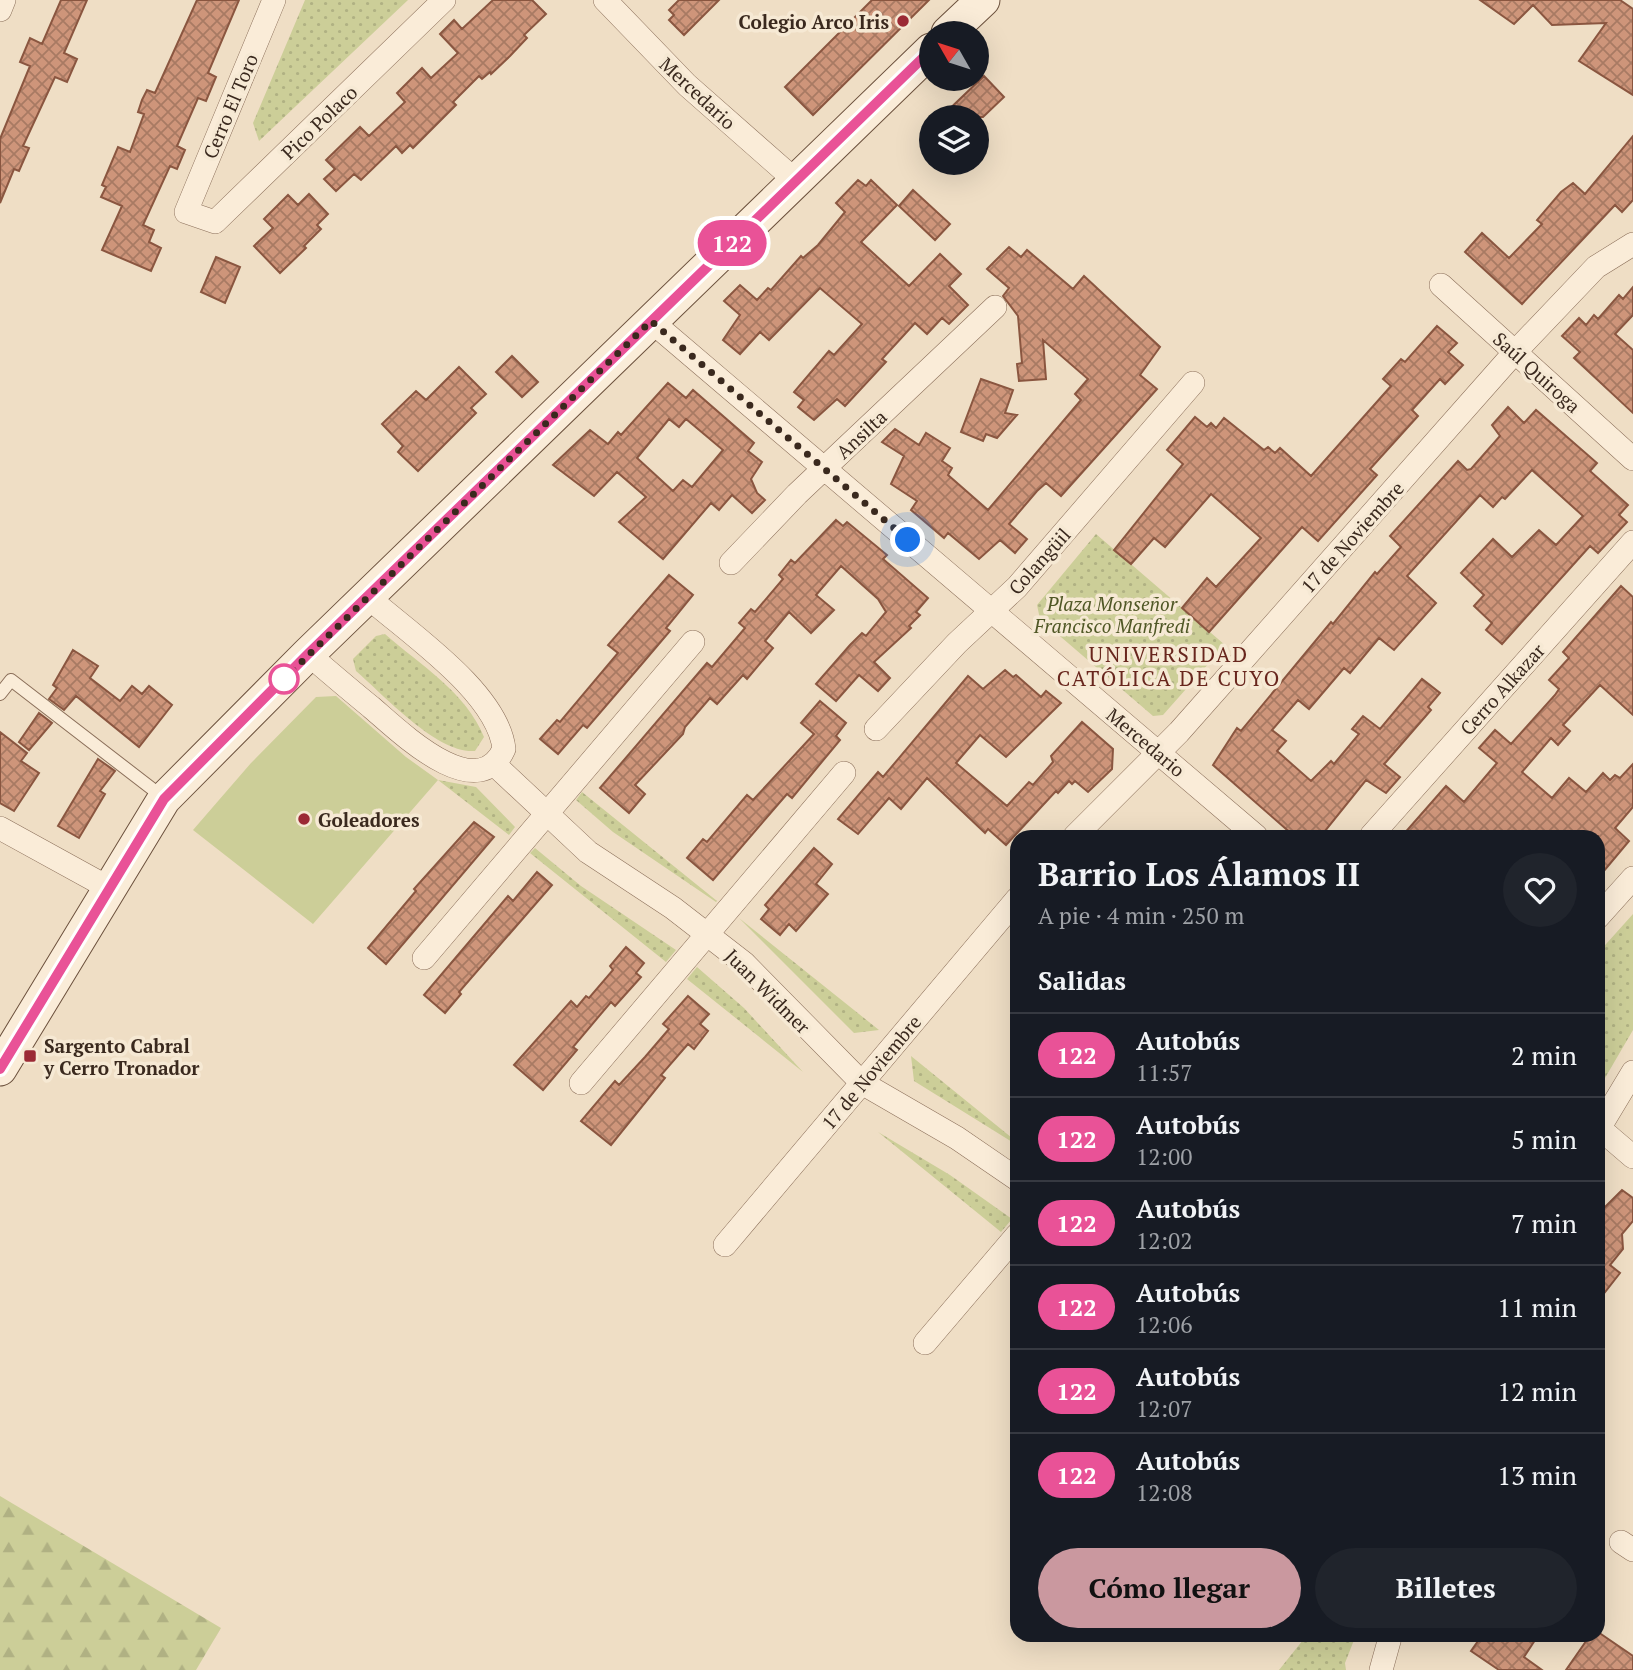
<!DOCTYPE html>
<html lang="es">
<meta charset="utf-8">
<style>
:root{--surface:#171b24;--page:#20242c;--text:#f1f3f6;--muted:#9ea1a6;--line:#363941;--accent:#ca989f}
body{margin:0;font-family:"PT Serif",serif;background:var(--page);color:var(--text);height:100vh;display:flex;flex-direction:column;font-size:26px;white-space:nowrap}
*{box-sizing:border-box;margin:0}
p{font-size:23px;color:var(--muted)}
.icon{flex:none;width:38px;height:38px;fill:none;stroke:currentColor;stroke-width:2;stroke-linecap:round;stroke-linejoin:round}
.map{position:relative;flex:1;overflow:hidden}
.details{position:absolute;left:1010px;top:830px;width:595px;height:812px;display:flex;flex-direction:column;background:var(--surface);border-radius:21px;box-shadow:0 7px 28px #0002}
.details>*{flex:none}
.badge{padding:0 14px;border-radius:23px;font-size:24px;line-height:46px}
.needle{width:46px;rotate:309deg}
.buttons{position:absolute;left:919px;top:21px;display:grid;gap:14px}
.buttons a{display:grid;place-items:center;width:70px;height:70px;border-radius:50%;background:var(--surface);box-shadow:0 7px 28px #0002;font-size:35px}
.you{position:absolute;width:35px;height:35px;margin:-18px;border:5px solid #fff;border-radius:50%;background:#1a73e8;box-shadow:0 0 0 10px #1a73e833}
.map>.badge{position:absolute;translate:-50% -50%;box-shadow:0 0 0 4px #fff}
h2{padding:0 28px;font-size:26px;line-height:63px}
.round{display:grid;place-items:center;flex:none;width:74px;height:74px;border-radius:37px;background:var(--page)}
.overview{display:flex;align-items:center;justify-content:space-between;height:119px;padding:0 28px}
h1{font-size:33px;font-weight:600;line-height:52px}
.primary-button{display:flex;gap:14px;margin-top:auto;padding:14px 28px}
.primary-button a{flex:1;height:80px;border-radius:42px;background:var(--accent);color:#111;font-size:28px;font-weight:600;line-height:80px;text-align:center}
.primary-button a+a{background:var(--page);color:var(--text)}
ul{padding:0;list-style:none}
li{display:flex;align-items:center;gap:21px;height:84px;padding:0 28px;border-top:2px solid var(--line)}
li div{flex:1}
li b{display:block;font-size:26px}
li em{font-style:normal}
li .badge{min-width:77px;font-weight:700;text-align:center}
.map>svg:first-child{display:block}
.grass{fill:#ccce98}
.forest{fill:url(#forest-firs)}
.park{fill:url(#park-dots)}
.building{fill:url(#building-cross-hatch);stroke:#8a5640;stroke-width:2;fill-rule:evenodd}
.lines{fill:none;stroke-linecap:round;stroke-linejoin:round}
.lane-casing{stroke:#8b6f5a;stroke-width:14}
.street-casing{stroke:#8b6f5a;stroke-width:24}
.secondary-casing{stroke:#6c513d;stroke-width:35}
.lane{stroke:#faecd8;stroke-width:12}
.street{stroke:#faecd8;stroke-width:23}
.secondary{stroke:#faecd8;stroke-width:33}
.line-casing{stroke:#fff;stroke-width:16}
.line{stroke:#e95297;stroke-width:10}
.walk{stroke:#3a291e;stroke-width:7;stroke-dasharray:0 12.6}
.poi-dot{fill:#9b2934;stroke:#f6e9d4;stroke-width:2.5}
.stop-dot{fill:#fff;stroke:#e95297;stroke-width:3.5}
.labels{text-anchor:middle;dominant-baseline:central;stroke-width:7;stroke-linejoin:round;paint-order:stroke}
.poi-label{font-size:19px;font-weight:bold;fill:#3a291e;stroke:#f6e9d4;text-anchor:start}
.street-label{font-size:19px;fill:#3a291e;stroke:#f6e9d4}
.park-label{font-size:19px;font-style:italic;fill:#4f5725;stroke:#f6e9d4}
.neighbourhood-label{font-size:21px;letter-spacing:2px;fill:#68261d;stroke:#f6e9d4}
</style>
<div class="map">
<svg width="1633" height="1670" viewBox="0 0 1633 1670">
<defs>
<pattern id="forest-firs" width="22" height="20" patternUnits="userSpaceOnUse" patternTransform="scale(1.75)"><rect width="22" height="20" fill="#ccce98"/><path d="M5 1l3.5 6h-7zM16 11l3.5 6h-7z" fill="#b0b183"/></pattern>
<pattern id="park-dots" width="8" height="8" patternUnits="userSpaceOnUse" patternTransform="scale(1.75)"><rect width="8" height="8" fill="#ccce98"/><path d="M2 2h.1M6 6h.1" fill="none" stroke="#b0b183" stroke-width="1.8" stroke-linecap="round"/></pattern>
<pattern id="building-cross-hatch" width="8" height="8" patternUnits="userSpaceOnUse" patternTransform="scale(1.75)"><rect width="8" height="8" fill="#ce957a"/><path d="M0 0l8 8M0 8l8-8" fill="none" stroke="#a87a63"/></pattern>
</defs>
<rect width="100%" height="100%" fill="#efdec5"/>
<!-- grass -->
<path class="grass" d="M 336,696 L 406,757 L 438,780 L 313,924 L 193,830 L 251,763 L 316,697 Z"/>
<!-- forest -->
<path class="forest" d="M 0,1496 L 221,1628 L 196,1670 L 0,1670 Z"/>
<!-- park -->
<path class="park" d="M 305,0 L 408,0 L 259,141 L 253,123 Z
M 1096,534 L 1225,645 L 1163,715 L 1153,716 L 1040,619 L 1037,605 Z
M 385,634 C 420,665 466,692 484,737 L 475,751 C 437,754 384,695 356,671 L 353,659 L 376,636 Z
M 438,780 L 476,787 L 515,827 L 509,835 Z
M 582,792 L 717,901 L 716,902 L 613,832 L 576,800 Z
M 535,848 L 581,886 L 676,950 L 666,962 L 530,853 Z
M 1633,914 L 1633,1030 L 1605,1078 L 1598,1079 L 1598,953 Z
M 739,918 L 879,1030 L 854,1033 Z
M 697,967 L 744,1008 L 803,1072 L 687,979 Z
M 911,1056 L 1017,1142 L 1017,1145 L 914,1081 Z
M 878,1132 L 950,1175 L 1012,1219 L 1001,1232 Z
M 1307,1635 L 1356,1635 L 1345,1663 L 1346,1670 L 1279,1670 Z"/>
<!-- building -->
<path class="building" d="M 61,0 L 87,0 L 64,53 L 77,59 L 67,82 L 55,77 L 23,146 L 29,148 L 19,171 L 14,169 L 0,203 L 0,139 L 30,66 L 20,62 L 30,38 L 42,44 Z
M 197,0 L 239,0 L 208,73 L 216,77 L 206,101 L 198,98 L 177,146 L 185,150 L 177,169 L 170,166 L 143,225 L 154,230 L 149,242 L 161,248 L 151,271 L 102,250 L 122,206 L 101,197 L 106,187 L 102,185 L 118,147 L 130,152 L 144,114 L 138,112 L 142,100 L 147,90 L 155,93 Z
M 493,0 L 532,0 L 546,14 L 524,35 L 527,38 L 510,56 L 491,74 L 490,72 L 482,79 L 479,76 L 453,102 L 456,105 L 413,148 L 410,145 L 402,153 L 396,146 L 361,180 L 354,174 L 336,191 L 324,179 L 335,169 L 326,160 L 360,127 L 369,136 L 405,102 L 397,93 L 422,68 L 431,78 L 458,53 L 440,34 L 454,20 L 462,29 Z
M 679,0 L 719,0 L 684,35 L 669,20 L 674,15 L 669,10 Z
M 872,0 L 929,0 L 813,115 L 785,87 Z
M 1480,0 L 1620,0 L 1633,9 L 1633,95 L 1579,61 L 1606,23 L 1552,25 L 1533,5 L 1514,24 Z
M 984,76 L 1004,97 L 983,117 L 941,117 Z
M 1633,136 L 1633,200 L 1622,212 L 1615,205 L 1522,304 L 1465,252 L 1482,233 L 1509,258 L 1542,224 L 1537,220 L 1561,192 L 1573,183 L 1585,194 Z
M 858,180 L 866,186 L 871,180 L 897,205 L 861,242 L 909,286 L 940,254 L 961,274 L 949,286 L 968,305 L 949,324 L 942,318 L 927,334 L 915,323 L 882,359 L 886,362 L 845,406 L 837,399 L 814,420 L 798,407 L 804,400 L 794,392 L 829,351 L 834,355 L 862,324 L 820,288 L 769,340 L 760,332 L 740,354 L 723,340 L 740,315 L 724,301 L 740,285 L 757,300 L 768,288 L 771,290 L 801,256 L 803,258 L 818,245 L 845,212 L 836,203 Z
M 913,190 L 950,224 L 935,240 L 899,206 Z
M 309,194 L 328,214 L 317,225 L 321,229 L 304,246 L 306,248 L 280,273 L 254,246 L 273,228 L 264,219 L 288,195 L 298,205 Z
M 1009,247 L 1021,257 L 1027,250 L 1073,289 L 1084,276 L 1160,347 L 1140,375 L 1157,389 L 1061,496 L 1046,483 L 1037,491 L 1009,524 L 1027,539 L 1015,553 L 1000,540 L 979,559 L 948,533 L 944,538 L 911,510 L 917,501 L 891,484 L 904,456 L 882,442 L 895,429 L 919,445 L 926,433 L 950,448 L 942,461 L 952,468 L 948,475 L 988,510 L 1081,400 L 1075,394 L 1088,379 L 1043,340 L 1046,379 L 1019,381 L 1017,364 L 1022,363 L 1018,316 L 1003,296 L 1009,288 L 987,269 Z
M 216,257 L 240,267 L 225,303 L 201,292 Z
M 1633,287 L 1633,315 L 1615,334 L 1633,350 L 1633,413 L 1574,358 L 1580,352 L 1562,336 L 1579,318 L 1586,325 L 1594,315 L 1598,319 L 1619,295 L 1623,299 Z
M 1437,326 L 1457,343 L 1448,352 L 1463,365 L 1445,384 L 1440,379 L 1412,410 L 1418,416 L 1370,469 L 1377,475 L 1318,541 L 1302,527 L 1209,632 L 1182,608 L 1207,578 L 1216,587 L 1261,538 L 1211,494 L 1165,547 L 1154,538 L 1131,564 L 1114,550 L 1183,464 L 1167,450 L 1195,417 L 1207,427 L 1211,423 L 1216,428 L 1224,418 L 1264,450 L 1268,447 L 1275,453 L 1280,448 L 1311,476 L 1391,386 L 1383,379 L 1401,359 L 1405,362 Z
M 512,356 L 538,382 L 522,397 L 496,372 Z
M 459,367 L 486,394 L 471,408 L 476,413 L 418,471 L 398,452 L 403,446 L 382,424 L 416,391 L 426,400 Z
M 981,379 L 1013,390 L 1005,413 L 1017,415 L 997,438 L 986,434 L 983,441 L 961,432 Z
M 668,383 L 686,398 L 693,390 L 754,443 L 748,451 L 762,462 L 751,479 L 757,493 L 765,500 L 752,513 L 732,495 L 719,510 L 711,503 L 663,559 L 619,522 L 646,497 L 617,472 L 594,496 L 553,465 L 590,430 L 608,444 L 618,432 L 621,435 ZM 669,419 L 679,427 L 686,419 L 723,450 L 692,487 L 683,480 L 673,491 L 637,458 Z
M 1508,407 L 1524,423 L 1536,410 L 1597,463 L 1590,471 L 1628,505 L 1619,515 L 1627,522 L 1598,553 L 1590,546 L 1502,644 L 1486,630 L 1492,623 L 1474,606 L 1484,595 L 1461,573 L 1493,539 L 1512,557 L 1539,530 L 1556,545 L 1583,516 L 1532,470 L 1505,499 L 1502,497 L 1493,507 L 1480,495 L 1407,576 L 1436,603 L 1394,650 L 1379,638 L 1350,673 L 1344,668 L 1309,709 L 1298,700 L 1272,730 L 1286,741 L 1277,751 L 1311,781 L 1331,761 L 1334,764 L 1359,734 L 1352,729 L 1363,716 L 1380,729 L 1422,679 L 1440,693 L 1428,707 L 1431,710 L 1386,762 L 1384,764 L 1400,777 L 1386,793 L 1366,780 L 1321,836 L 1294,836 L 1213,765 L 1237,728 L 1241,731 L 1331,622 L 1333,624 L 1375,572 L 1377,574 L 1401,547 L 1390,536 L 1458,461 L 1467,470 L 1471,469 L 1500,436 L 1492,425 Z
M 836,520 L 843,526 L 847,522 L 887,555 L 883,559 L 928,598 L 916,612 L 920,615 L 909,626 L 911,628 L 874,662 L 890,678 L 878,691 L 859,675 L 836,701 L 816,684 L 850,645 L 862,633 L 866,636 L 886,612 L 878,599 L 841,566 L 816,595 L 834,610 L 811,633 L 789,612 L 765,641 L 773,648 L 747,679 L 743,675 L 717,704 L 710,698 L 685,727 L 683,734 L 635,785 L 645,794 L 629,813 L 600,788 L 707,663 L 712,667 L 745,628 L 739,623 L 751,609 L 755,612 L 783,579 L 779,575 L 791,560 L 795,563 Z
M 669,575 L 693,595 L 666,628 L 670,631 L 641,665 L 587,728 L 583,725 L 558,754 L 540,739 L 557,720 L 560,722 L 618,653 L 608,645 Z
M 1621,586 L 1633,597 L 1633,715 L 1600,685 L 1563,725 L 1570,731 L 1558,745 L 1551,738 L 1522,772 L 1552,798 L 1569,778 L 1586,792 L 1603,773 L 1610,780 L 1615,775 L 1620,778 L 1633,764 L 1633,807 L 1615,828 L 1629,841 L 1598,878 L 1598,836 L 1402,836 L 1446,786 L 1464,802 L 1497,763 L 1479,748 L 1495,730 L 1511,744 L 1555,695 L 1559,689 L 1549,680 L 1569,658 L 1563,652 Z
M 73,650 L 98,666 L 90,678 L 120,701 L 132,686 L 142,694 L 149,686 L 172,705 L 139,747 L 76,696 L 64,710 L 49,699 L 57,688 L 53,685 Z
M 1005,670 L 1013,677 L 1016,675 L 1041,697 L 1046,691 L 1061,703 L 1006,757 L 980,735 L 956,763 L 1007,806 L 1029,782 L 1033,785 L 1053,762 L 1051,756 L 1082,722 L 1113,749 L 1112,769 L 1088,792 L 1075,781 L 1072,784 L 1069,781 L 1058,793 L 1056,791 L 1006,845 L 988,829 L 985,833 L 927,778 L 901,809 L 889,798 L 858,834 L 838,819 L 878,772 L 883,777 L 968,676 L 983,689 Z
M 820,701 L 846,723 L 836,736 L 840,740 L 792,798 L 787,794 L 713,880 L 687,858 L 703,839 L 707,842 L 747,795 L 753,800 L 814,734 L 801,723 Z
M 39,713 L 52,723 L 29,750 L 19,742 Z
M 0,732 L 27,753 L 21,761 L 39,773 L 14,811 L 0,803 Z
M 98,759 L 115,771 L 100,791 L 105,794 L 79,838 L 58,826 Z
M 474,822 L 494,837 L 386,964 L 368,948 L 416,891 L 414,889 Z
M 814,848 L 832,864 L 816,884 L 828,894 L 796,931 L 789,924 L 780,935 L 761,919 L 769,909 L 765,905 Z
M 537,872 L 552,885 L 459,992 L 461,994 L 445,1013 L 424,995 L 508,896 L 513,901 Z
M 626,947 L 644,963 L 636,973 L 641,977 L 615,1006 L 611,1002 L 573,1047 L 577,1050 L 543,1090 L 514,1065 L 571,1001 L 577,1007 L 586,996 L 589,998 L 613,970 L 610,966 Z
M 688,996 L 709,1014 L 700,1024 L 708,1031 L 694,1049 L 688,1044 L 661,1075 L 665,1078 L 611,1145 L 581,1121 L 615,1081 L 619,1085 L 645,1057 L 669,1029 L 663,1024 Z
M 1622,1190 L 1633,1198 L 1633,1221 L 1622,1234 L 1623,1249 L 1610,1265 L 1620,1273 L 1598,1301 L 1598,1214 Z
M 1598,1632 L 1633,1656 L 1633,1670 L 1566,1670 L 1591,1634 Z
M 1483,1634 L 1539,1634 L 1524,1657 L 1542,1670 L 1499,1670 L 1471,1651 Z"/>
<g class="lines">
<!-- lane casing -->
<g class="lane-casing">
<path id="lane" d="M 0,694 L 11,680 L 164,798"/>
</g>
<!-- street casing -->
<g class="street-casing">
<path id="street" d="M 274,0 L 186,212 L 215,222 L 444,0
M 605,0 L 687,85 L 796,181
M 0,10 L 4,0
M 1441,285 L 1633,459
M 651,321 L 1256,836
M 731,563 L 797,494 L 995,307
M 308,654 C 329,672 350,690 371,707 C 398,730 477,808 504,749 C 498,693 410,634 369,598
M 876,729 L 957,643 L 1017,587 L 1193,383
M 494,764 L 588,852 L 673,908 L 744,963 L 862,1083 L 957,1138 L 1017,1179
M 0,828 L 109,888
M 1075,836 L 1179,732 L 1515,352 L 1596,267 L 1633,244
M 1371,836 L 1633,542
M 1598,917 L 1633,878
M 424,958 L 693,642
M 581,1083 L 844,773
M 1598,1127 L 1633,1157
M 1598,1130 L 1633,1072
M 725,1245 L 1017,899
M 925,1343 L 1017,1235
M 1621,1542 L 1633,1550
M 1381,1670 L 1391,1634"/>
</g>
<!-- secondary casing -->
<g class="secondary-casing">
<path id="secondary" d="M 948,33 L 983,0
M 0,1069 L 164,799 L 308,654 L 931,50"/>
</g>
<!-- lane -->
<use href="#lane" class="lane"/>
<!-- street -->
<use href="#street" class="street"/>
<!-- secondary -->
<use href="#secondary" class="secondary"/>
</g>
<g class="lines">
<!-- line casing -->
<g class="line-casing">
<path id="line" d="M 0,1069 L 164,799 L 308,654 L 931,50"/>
</g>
<!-- line -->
<use href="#line" class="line"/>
<!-- walk -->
<path class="walk" d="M 284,679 L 651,321 L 908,540"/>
</g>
<!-- markers -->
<g class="poi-dot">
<circle cx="903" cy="21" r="7"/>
<circle cx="304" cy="819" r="7"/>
<rect x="23" y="1049" width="14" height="14" rx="3.5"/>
</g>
<circle class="stop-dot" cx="284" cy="679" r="14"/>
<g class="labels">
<!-- poi labels -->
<g class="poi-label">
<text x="889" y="21" text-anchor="end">Colegio Arco Iris</text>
<text x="318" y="819">Goleadores</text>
<text x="44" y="1045">Sargento Cabral<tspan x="44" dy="22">y Cerro Tronador</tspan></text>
</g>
<!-- street labels -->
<g class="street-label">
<text transform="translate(698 93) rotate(43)">Mercedario</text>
<text transform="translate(230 106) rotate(-67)">Cerro El Toro</text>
<text transform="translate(319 122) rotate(-44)">Pico Polaco</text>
<text transform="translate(1537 372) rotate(42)">Saúl Quiroga</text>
<text transform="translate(861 434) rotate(-43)">Ansilta</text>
<text transform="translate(1352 537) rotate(-48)">17 de Noviembre</text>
<text transform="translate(1039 561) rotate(-48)">Colangüil</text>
<text transform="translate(1502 689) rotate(-48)">Cerro Alkazar</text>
<text transform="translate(1146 742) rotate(40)">Mercedario</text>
<text transform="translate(768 991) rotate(45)">Juan Widmer</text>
<text transform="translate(871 1072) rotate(-50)">17 de Noviembre</text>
</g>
<!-- park labels -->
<g class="park-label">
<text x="1112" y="603">Plaza Monseñor<tspan x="1112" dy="22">Francisco Manfredi</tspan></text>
</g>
<!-- neighbourhood labels -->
<g class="neighbourhood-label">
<text x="1169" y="654">UNIVERSIDAD<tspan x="1169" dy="24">CATÓLICA DE CUYO</tspan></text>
</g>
</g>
</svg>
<div class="buttons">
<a><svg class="needle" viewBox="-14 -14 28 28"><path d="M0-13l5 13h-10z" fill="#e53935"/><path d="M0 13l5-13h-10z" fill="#9ea1a6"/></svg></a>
<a><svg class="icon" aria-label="layers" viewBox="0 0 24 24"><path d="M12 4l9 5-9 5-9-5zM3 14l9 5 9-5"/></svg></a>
</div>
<div class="you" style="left:908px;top:540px"></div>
<b class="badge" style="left:732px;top:243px;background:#e95297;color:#fff">122</b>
<section class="details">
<div class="overview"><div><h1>Barrio Los Álamos II</h1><p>A pie · 4 min · 250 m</p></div><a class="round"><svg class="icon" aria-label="heart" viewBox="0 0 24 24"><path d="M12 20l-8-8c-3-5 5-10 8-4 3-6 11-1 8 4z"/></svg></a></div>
<h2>Salidas</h2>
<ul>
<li><span class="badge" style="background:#e95297;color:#fff">122</span><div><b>Autobús</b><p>11:57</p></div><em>2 min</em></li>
<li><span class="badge" style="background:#e95297;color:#fff">122</span><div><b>Autobús</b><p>12:00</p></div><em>5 min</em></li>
<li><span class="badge" style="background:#e95297;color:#fff">122</span><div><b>Autobús</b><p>12:02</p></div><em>7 min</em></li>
<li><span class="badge" style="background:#e95297;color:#fff">122</span><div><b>Autobús</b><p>12:06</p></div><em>11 min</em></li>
<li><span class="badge" style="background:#e95297;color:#fff">122</span><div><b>Autobús</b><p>12:07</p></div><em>12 min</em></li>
<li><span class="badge" style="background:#e95297;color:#fff">122</span><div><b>Autobús</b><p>12:08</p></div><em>13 min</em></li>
</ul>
<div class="primary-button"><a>Cómo llegar</a><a>Billetes</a></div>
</section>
</div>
